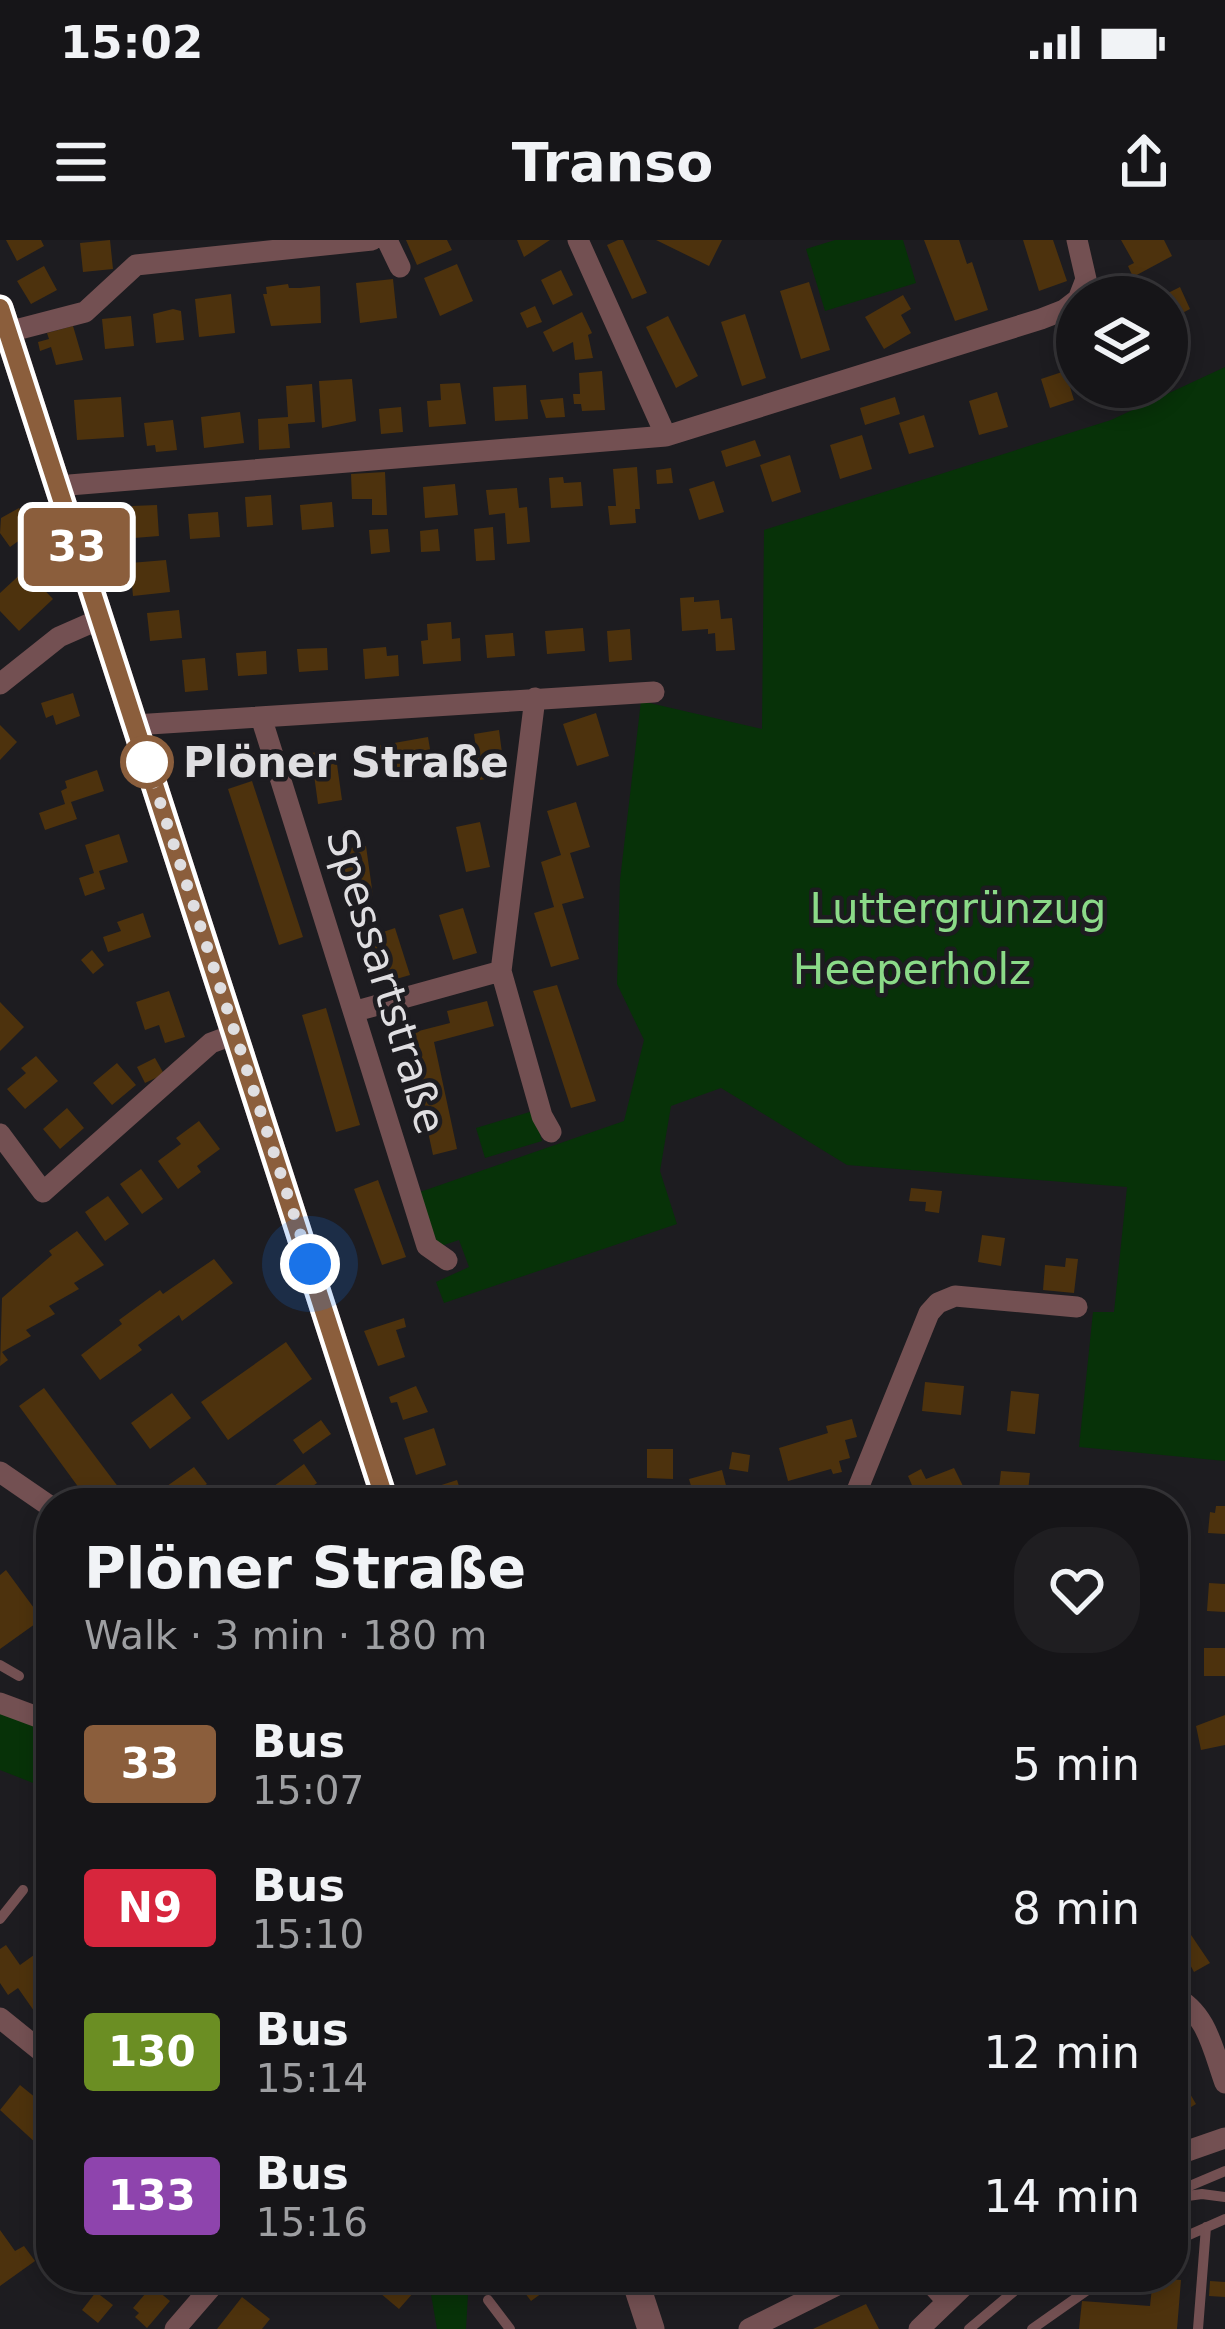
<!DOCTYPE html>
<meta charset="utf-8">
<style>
:root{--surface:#161518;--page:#1f1e21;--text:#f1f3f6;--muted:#9e9fa2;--line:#353437}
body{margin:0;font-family:"DejaVu Sans",sans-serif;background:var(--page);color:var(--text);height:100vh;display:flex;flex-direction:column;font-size:45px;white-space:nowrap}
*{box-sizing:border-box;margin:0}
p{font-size:39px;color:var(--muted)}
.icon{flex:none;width:66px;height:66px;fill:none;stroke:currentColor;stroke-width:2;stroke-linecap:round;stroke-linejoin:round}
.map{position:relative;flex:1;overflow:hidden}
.drawer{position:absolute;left:36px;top:1248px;width:1152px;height:804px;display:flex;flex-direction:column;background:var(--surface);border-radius:48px;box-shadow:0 6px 18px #0003,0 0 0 3px var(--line)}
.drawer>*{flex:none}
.badge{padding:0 24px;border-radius:9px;font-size:42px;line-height:78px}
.fabs{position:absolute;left:1056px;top:36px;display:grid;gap:24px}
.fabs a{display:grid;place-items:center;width:132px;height:132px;border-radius:50%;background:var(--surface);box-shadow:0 6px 18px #0003,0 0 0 3px var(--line);font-size:60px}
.you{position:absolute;width:60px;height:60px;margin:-30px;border:9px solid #fff;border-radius:50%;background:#1a73e8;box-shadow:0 0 0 18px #1a73e833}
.map>.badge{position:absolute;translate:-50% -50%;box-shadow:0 0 0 6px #fff}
.round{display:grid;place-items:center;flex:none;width:126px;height:126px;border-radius:48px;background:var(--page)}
.head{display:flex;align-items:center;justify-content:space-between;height:204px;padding:0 48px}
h1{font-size:57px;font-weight:800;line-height:90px}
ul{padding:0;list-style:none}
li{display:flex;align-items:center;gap:36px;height:144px;padding:0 48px}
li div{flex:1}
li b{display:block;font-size:45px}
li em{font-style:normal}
li .badge{min-width:132px;font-weight:700;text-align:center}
.status{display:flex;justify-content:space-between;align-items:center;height:84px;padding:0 60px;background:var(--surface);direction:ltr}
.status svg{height:33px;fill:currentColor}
header{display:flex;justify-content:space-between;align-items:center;height:156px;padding:0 48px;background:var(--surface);font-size:54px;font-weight:800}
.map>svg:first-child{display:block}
.green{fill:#073208}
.building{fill:#4d320d}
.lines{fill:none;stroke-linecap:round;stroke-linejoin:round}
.service{stroke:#735052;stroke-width:10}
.minor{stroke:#735052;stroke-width:21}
.tertiary{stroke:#735052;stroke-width:27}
.line-casing{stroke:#fff;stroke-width:27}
.line{stroke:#8b5e3c;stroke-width:18}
.walk{stroke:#dfdee1;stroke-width:12;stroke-dasharray:0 21.6}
.stop-dot{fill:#fff;stroke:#8b5e3c;stroke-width:6}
.labels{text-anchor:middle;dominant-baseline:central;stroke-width:9;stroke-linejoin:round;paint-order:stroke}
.stop-label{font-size:42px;font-weight:bold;fill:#dfdee1;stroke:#1d1c20;text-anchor:start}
.park-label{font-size:42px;fill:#8bda88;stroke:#1d1c20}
.street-label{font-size:42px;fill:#dfdee1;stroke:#1d1c20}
</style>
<div class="status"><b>15:02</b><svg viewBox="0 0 49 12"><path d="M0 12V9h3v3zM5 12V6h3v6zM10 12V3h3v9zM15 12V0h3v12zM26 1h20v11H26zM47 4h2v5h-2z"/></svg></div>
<header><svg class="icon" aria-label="menu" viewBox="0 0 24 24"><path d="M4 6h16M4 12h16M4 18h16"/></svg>Transo<svg class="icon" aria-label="share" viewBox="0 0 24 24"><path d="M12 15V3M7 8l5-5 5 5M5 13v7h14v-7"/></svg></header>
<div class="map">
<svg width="1225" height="2089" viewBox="0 0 1225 2089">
<rect width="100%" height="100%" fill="#1d1c20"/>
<!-- green -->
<path class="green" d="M 835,0 L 903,0 L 916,43 L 825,71 L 806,9 Z
M 1225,127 L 1225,1221 L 1079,1207 L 1093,1072 L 1114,1072 L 1127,947 L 847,925 L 721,848 L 671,866 L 660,931 L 677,984 L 444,1063 L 436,1042 L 469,1027 L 459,1000 L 438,1007 L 420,952 L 624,881 L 644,800 L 617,744 L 620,640 L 641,461 L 762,489 L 764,290 L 1111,180 Z
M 533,871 L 542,901 L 485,918 L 476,888 Z
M 0,1472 L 51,1491 L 51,1550 L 0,1530 Z
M 428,2037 L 469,2037 L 466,2089 L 437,2089 Z"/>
<!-- building -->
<path class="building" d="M 6,0 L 41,0 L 44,6 L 17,21 Z
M 110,0 L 113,29 L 83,32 L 80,3 Z
M 406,0 L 447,0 L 452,10 L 417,25 Z
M 517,0 L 550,0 L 524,17 Z
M 618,0 L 623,0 L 647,53 L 632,59 L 607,5 Z
M 656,0 L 722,0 L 709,26 Z
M 924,0 L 959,0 L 967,24 L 972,22 L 988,70 L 955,81 Z
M 1023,0 L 1053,0 L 1067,41 L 1039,51 Z
M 1121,0 L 1164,0 L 1172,16 L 1133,37 L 1128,26 L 1134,23 Z
M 457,24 L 473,61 L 440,76 L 424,38 Z
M 44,26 L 57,50 L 31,64 L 17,41 Z
M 561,30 L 573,55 L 553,65 L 541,40 Z
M 393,39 L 397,78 L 360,83 L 356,43 Z
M 809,42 L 830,110 L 801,119 L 780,51 Z
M 288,44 L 289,48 L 300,48 L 320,46 L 321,83 L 271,86 L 263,54 L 267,54 L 266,47 Z
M 1180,47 L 1190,69 L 1167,81 L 1167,57 L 1160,57 Z
M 231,54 L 235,93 L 199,97 L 195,59 Z
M 903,55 L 911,69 L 901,75 L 911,93 L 884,109 L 865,77 Z
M 535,66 L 542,82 L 527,88 L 520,73 Z
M 173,69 L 181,71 L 184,100 L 156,103 L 153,74 Z
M 582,72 L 592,93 L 588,95 L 593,118 L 575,120 L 573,102 L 553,112 L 543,92 Z
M 745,74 L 766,138 L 742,146 L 721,82 Z
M 131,76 L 134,106 L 105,109 L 102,79 Z
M 668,76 L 698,136 L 676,148 L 646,87 Z
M 73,86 L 83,120 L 56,125 L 51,107 L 40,111 L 38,102 L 49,99 L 47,93 Z
M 602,131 L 605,170 L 582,171 L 581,164 L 574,164 L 573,154 L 580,154 L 579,133 Z
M 1065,131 L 1074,160 L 1050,168 L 1041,139 Z
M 352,139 L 356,181 L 322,188 L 319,141 Z
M 460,143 L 466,184 L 429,187 L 427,161 L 441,160 L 440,144 Z
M 312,144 L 315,182 L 288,184 L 290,208 L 259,210 L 258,179 L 288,177 L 286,146 Z
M 526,145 L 528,179 L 495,181 L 493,147 Z
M 997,152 L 1008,187 L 979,195 L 969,161 Z
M 121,157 L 124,197 L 77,200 L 74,160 Z
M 895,157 L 900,174 L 865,185 L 860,168 Z
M 563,158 L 565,177 L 546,178 L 540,160 Z
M 401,167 L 403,192 L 381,194 L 379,169 Z
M 240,172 L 244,203 L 204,208 L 201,177 Z
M 924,175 L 934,207 L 909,214 L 899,183 Z
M 173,180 L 177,210 L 156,212 L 155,205 L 147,206 L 144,183 Z
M 862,195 L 872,229 L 840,239 L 830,205 Z
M 755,200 L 761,216 L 726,227 L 721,211 Z
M 790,215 L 801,252 L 772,262 L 760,225 Z
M 637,227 L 640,269 L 635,269 L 636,283 L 610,285 L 608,266 L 616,266 L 613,229 Z
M 671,228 L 673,243 L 657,244 L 656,230 Z
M 385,232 L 387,275 L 372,275 L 372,259 L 352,259 L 351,234 Z
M 563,237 L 564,243 L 581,242 L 583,266 L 551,268 L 549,238 Z
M 714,241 L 724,272 L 699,280 L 689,249 Z
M 455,244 L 458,275 L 425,278 L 423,247 Z
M 517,248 L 519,268 L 527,267 L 530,302 L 507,304 L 505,273 L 489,275 L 486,250 Z
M 271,255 L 273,285 L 247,287 L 245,257 Z
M 332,262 L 334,287 L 302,290 L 300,265 Z
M 157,265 L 159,296 L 134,298 L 132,266 Z
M 19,268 L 34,290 L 10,307 L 0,293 L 1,278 Z
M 218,272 L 220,297 L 190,299 L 188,274 Z
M 493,287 L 495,320 L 476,321 L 474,289 Z
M 388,289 L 390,312 L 371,314 L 369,290 Z
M 438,289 L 440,311 L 421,312 L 420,291 Z
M 166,320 L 170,352 L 133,356 L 130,323 Z
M 25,330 L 53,359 L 19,391 L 0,371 L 0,353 Z
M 694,357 L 694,362 L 719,360 L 721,379 L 732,378 L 735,410 L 716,411 L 715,393 L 708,394 L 708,389 L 682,391 L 680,358 Z
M 179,370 L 182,398 L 150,401 L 147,373 Z
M 451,382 L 452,399 L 460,398 L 461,421 L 423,424 L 421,401 L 428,400 L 427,384 Z
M 583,388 L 585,411 L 547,414 L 545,391 Z
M 630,389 L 632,420 L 609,422 L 607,391 Z
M 513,393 L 515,416 L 487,418 L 485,395 Z
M 386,407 L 387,416 L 398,415 L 399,436 L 365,439 L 363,409 Z
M 327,408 L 328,430 L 299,432 L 297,409 Z
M 266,411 L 267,434 L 238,436 L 236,413 Z
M 205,418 L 208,450 L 185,452 L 182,420 Z
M 73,453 L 80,476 L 56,485 L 53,475 L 46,478 L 41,463 Z
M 596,473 L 609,516 L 577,526 L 563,484 Z
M 0,485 L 17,502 L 0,520 Z
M 499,490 L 505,536 L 480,540 L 474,494 Z
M 428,497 L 432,521 L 382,530 L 377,506 Z
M 335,510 L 342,560 L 318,564 L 311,513 Z
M 97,530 L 104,551 L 71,562 L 77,579 L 45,590 L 39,573 L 65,564 L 61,551 L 67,548 L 65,541 Z
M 252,541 L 303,697 L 279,705 L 228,549 Z
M 576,562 L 590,607 L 570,613 L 584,658 L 562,664 L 579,719 L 551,727 L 534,673 L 554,667 L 541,622 L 561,615 L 547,571 Z
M 480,582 L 490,627 L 466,632 L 456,587 Z
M 119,594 L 128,622 L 99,631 L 105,649 L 85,656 L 79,638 L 94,633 L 85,605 Z
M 366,606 L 373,656 L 349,660 L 342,609 Z
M 463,668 L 477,713 L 453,720 L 439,675 Z
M 143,673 L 151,697 L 108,712 L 103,697 L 121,691 L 117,682 Z
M 395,688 L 410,735 L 386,742 L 371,696 Z
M 92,710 L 104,725 L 93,734 L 81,720 Z
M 557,745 L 596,861 L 571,868 L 533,751 Z
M 169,751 L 185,797 L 165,803 L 159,785 L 145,790 L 136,762 Z
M 487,761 L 494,786 L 434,802 L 457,909 L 433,915 L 407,794 L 450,783 L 447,771 Z
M 0,762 L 24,787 L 0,811 Z
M 326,768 L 360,885 L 336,892 L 302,775 Z
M 36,816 L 58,841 L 25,869 L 7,849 L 26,833 L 21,828 Z
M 155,818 L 164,834 L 145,843 L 137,827 Z
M 117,823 L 136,845 L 112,865 L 93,843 Z
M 67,868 L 84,888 L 60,909 L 43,889 Z
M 199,881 L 220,909 L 197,926 L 201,932 L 178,949 L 158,921 L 181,904 L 176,898 Z
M 141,929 L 163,959 L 142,974 L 120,944 Z
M 378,940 L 406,1017 L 382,1025 L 354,949 Z
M 911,948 L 942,951 L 939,973 L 925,971 L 926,962 L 909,961 Z
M 108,956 L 129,984 L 105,1001 L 85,972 Z
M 77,991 L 104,1025 L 74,1043 L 79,1049 L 49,1066 L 55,1074 L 26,1090 L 31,1096 L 2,1112 L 8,1120 L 0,1126 L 2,1058 L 52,1015 L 49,1011 Z
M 982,995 L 1005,998 L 1001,1026 L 978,1022 Z
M 1066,1018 L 1078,1019 L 1074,1053 L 1043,1050 L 1045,1025 L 1065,1027 Z
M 214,1019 L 233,1043 L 182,1081 L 179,1075 L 138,1105 L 142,1110 L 100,1140 L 81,1115 L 122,1084 L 119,1080 L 160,1050 L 163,1054 Z
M 404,1078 L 406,1087 L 396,1090 L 405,1117 L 378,1126 L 364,1091 Z
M 286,1102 L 312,1139 L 228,1200 L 201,1162 Z
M 925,1142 L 964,1146 L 961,1175 L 922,1171 Z
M 416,1146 L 428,1172 L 403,1180 L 397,1162 L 391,1163 L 389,1157 Z
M 44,1148 L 119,1248 L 98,1263 L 90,1263 L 19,1166 Z
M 1011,1151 L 1039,1154 L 1035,1194 L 1007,1191 Z
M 172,1153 L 191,1178 L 150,1209 L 131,1183 Z
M 852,1179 L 857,1197 L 845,1200 L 850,1218 L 839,1221 L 842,1232 L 833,1234 L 831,1229 L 788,1241 L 779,1208 L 828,1193 L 826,1186 Z
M 321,1180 L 331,1194 L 303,1214 L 293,1200 Z
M 434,1188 L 446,1225 L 416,1235 L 404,1198 Z
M 647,1209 L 673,1209 L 673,1239 L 647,1238 Z
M 732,1212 L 750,1215 L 748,1232 L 729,1229 Z
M 304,1224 L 317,1243 L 313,1246 L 324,1262 L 330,1258 L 334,1263 L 251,1263 Z
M 194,1227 L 207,1244 L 201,1248 L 212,1263 L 143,1263 Z
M 954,1228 L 964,1248 L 935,1263 L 924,1247 L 915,1252 L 908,1236 L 921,1229 L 926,1239 Z
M 722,1230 L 729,1257 L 696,1263 L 689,1239 Z
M 1001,1231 L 1030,1233 L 1027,1260 L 998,1257 Z
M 457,1240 L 459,1246 L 450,1249 L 454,1263 L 424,1263 L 420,1252 Z
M 620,1247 L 629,1249 L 633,1263 L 595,1263 L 601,1254 L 606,1257 L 617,1253 Z
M 1216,1266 L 1225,1266 L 1225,1294 L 1208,1293 L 1210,1272 L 1215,1273 Z
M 6,1330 L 42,1379 L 0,1409 L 0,1335 Z
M 1209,1343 L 1225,1344 L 1225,1372 L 1207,1371 Z
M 1204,1408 L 1225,1408 L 1225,1436 L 1204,1436 Z
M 1225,1475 L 1225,1505 L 1201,1510 L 1196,1486 Z
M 1187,1689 L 1210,1723 L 1194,1732 L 1187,1719 L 1173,1727 L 1173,1697 Z
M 6,1705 L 20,1725 L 41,1710 L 51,1724 L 40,1732 L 51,1748 L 51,1774 L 41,1781 L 18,1748 L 8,1755 L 0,1743 L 0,1709 Z
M 1182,1840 L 1196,1864 L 1173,1878 L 1173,1845 Z
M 20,1845 L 47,1867 L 44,1870 L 51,1876 L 51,1917 L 0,1870 Z
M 0,1990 L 15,2011 L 24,2006 L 35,2021 L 0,2046 Z
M 148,2037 L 170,2037 L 158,2051 L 170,2061 L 147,2088 L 135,2077 L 139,2073 L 133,2068 L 152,2046 L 145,2040 Z
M 361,2037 L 397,2037 L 414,2052 L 399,2069 Z
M 513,2037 L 564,2037 L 531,2061 Z
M 686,2037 L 724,2037 L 694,2052 Z
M 1153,2038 L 1181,2040 L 1177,2089 L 1079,2089 L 1082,2061 L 1150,2066 Z
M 1210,2041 L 1225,2042 L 1225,2057 L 1209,2056 Z
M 96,2052 L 113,2065 L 98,2083 L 82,2070 Z
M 242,2057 L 270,2079 L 262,2089 L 217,2089 Z
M 866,2064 L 879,2089 L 813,2089 Z"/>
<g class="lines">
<!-- service -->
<path class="service" d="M 0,1425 L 19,1436
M 0,1679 L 23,1650
M 1173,1953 L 1225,1931
M 1173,1958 L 1202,1954 L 1225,1957
M 1173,2002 L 1225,1979
M 488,2060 L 510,2089
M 969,2089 L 1031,2037
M 1032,2089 L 1106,2037
M 1198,2089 L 1206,1987"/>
<!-- minor -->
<path class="minor" d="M 387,0 L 400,27
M 578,0 L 666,196
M 1077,0 L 1086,39 L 1079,57
M 8,92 L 85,72 L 136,25 L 372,0
M 57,246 L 666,196 L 1041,79 L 1064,70 L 1077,60
M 0,444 L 59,397 L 100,379
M 535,458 L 501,731 L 542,876 L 551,892
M 261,477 L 427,1006 L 447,1020
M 134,485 L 654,452
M 356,771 L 501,731
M 0,894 L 43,952 L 211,803 L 235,794
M 0,1232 L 51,1267
M 852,1263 L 929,1073 L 938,1063 L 955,1056 L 1077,1067
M 0,1463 L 51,1482
M 1173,1756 C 1207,1772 1213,1810 1225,1843
M 0,1778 L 51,1819
M 1173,1916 L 1225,1898
M 925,2037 L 947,2061
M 175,2089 L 220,2037
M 749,2089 L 853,2037
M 919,2089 L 973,2037"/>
<!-- tertiary -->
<path class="tertiary" d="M 0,68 L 386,1263
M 634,2037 L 651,2089"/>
</g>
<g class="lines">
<!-- line casing -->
<g class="line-casing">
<path id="line" d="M 0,68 L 386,1263"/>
</g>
<!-- line -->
<use href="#line" class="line"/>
<!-- walk -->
<path class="walk" d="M 147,522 L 310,1024"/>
</g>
<!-- markers -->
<circle class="stop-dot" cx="147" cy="522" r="24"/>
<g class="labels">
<!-- stop labels -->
<g class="stop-label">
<text x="183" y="522">Plöner Straße</text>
</g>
<!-- park labels -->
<g class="park-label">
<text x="958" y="668">Luttergrünzug</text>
<text x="912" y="729">Heeperholz</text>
</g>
<!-- street labels -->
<g class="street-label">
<text transform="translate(386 741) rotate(73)">Spessartstraße</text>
</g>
</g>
</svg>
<div class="fabs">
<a><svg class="icon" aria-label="layers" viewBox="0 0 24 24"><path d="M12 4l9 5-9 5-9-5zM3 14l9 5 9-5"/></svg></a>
</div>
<div class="you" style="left:310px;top:1024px"></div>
<b class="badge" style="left:77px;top:307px;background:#8b5e3c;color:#fff">33</b>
<section class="drawer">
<div class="head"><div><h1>Plöner Straße</h1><p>Walk · 3 min · 180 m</p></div><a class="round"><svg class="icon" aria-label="heart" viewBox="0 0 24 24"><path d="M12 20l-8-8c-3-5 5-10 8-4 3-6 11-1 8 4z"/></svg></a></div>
<ul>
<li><span class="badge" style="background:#8b5e3c;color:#fff">33</span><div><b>Bus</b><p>15:07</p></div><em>5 min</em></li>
<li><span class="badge" style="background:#d7263d;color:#fff">N9</span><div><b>Bus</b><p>15:10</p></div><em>8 min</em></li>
<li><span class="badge" style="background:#6b8e23;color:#fff">130</span><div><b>Bus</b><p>15:14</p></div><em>12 min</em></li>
<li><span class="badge" style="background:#8e44ad;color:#fff">133</span><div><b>Bus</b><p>15:16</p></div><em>14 min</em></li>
</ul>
</section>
</div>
